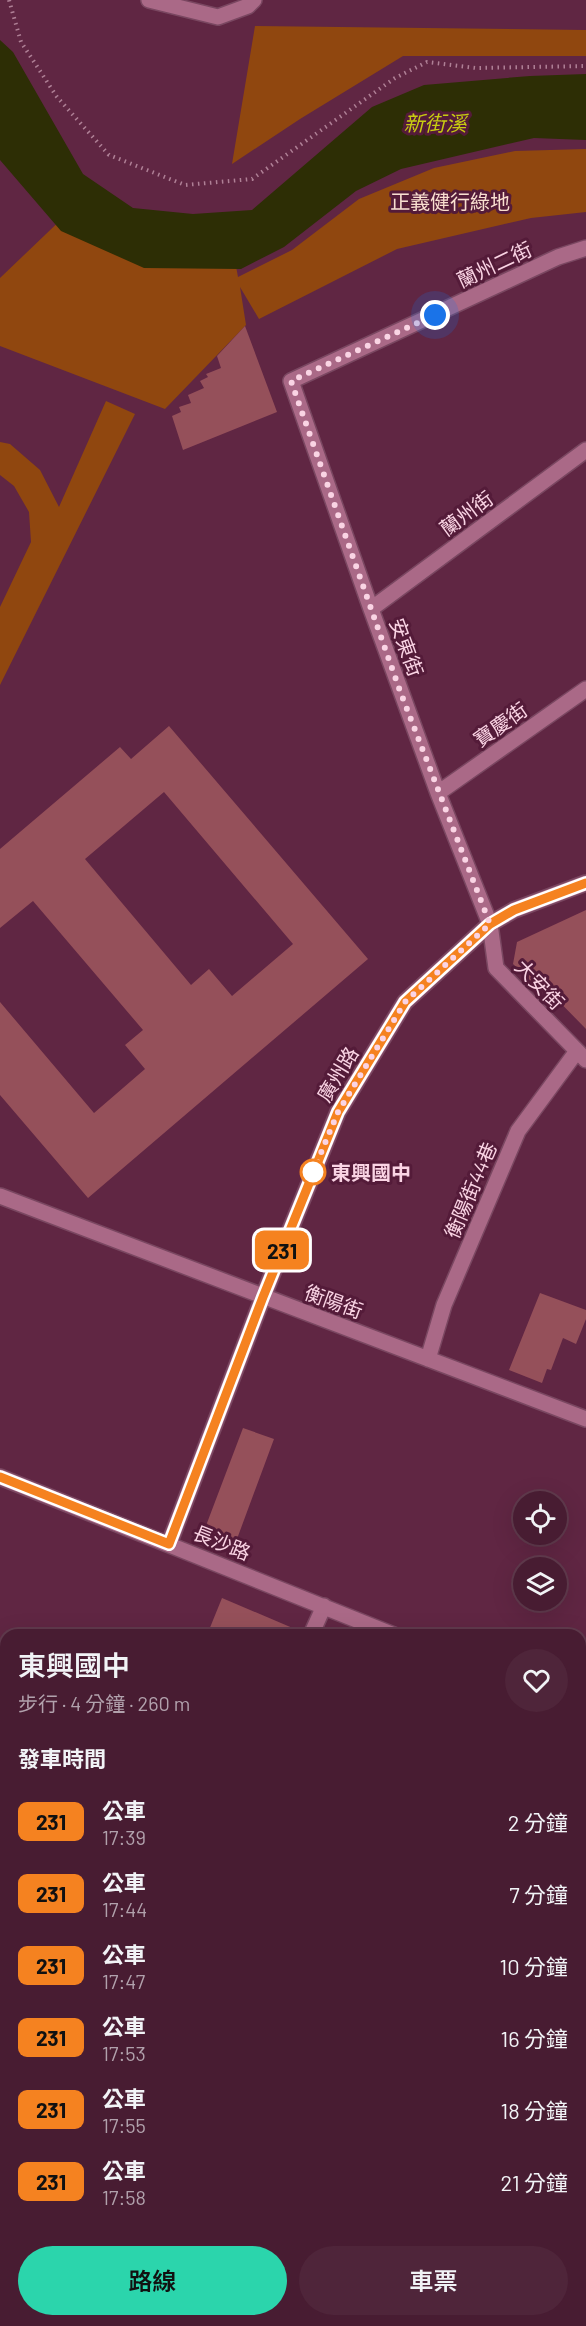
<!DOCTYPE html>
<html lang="zh-TW">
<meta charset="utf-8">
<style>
:root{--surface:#481c32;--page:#4f253a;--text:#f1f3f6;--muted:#b1a1ac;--line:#603a4d;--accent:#2bd5ac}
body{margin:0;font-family:Barlow,"Noto Sans TC",sans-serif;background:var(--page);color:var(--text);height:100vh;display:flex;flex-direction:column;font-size:22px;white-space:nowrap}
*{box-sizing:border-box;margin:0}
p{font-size:20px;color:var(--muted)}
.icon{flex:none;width:33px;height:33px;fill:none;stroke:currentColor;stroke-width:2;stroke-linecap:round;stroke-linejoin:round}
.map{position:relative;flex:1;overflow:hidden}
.details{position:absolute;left:0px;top:1629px;width:586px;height:698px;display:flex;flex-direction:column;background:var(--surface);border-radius:18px 18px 0 0;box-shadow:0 6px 24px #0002,0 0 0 2px var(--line)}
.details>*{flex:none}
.badge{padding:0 12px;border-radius:9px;font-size:21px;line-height:39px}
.fabs{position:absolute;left:513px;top:1491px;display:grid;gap:12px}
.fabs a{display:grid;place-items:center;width:54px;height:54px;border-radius:50%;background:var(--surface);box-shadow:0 6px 24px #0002,0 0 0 2px var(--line);font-size:30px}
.you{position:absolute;width:30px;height:30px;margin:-15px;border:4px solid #fff;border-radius:50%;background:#1a73e8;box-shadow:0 0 0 9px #1a73e833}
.map>.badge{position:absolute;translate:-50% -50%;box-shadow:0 0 0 3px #fff}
h2{padding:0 18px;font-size:22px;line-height:54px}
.round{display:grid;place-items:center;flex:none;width:63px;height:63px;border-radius:32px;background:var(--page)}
.summary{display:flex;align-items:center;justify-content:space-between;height:102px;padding:0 18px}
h1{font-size:28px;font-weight:600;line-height:45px}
.button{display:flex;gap:12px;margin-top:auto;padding:12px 18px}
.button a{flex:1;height:69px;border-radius:36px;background:var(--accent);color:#111;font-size:24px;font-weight:600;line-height:69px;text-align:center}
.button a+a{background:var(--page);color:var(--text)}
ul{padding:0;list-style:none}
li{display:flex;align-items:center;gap:18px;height:72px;padding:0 18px}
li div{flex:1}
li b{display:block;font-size:22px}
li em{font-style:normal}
li .badge{min-width:66px;font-weight:700;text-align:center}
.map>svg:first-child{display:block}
.green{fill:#90470f}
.water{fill:#2d2e05}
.building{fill:#95505a;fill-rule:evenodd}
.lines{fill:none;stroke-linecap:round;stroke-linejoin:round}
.minor-casing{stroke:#7a4761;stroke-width:18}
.path{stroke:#af8096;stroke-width:4;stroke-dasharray:1.5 4.5;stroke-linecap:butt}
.minor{stroke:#aa6987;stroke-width:15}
.line-casing{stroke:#fff;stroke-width:14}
.line{stroke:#f58220;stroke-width:9}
.walk{stroke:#fad4e4;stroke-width:6;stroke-dasharray:0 10.8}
.stop-dot{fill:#fff;stroke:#f58220;stroke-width:3}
.labels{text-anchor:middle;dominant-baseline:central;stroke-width:6;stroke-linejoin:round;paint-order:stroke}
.park-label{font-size:20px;fill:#f9dfd0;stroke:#541b39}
.street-label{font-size:20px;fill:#fad4e4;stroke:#541b39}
.stop-label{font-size:20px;font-weight:bold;fill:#fad4e4;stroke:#541b39;text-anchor:start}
.water-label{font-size:21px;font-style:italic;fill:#c7cc11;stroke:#541b39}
</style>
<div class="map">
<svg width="586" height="2326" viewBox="0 0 586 2326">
<rect width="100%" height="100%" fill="#602643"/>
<!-- green -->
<path class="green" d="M 255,26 L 586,30 L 586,56 L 403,56 L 300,119 L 232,164 Z
M 586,149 L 586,212 L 531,218 L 397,249 L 259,319 L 240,287 L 246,325 L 165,409 L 0,346 L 0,278 L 69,212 L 233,250 L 238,277 L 292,250 L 359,199 L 434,168 L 515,151 Z
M 106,401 L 135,414 L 0,685 L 0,607 L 31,542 L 29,512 L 14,486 L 0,475 L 0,442 L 10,444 L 40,470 L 59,507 Z"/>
<!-- water -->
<path class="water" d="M 0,40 L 13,52 L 83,174 L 133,208 L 193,214 L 252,210 L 372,107 L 424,85 L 530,76 L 586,74 L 586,140 L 534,138 L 401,169 L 356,191 L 284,247 L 241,269 L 144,268 L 61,231 L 0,160 Z"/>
<!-- building -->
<path class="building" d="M 245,326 L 277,412 L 183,450 L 172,416 L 181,412 L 179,407 L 191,403 L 188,395 L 204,388 L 200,381 L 208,377 L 206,374 L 221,368 L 217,356 Z
M 169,726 L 368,959 L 88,1198 L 0,1095 L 0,1002 L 94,1113 L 145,1069 L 125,1045 L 143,1030 L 33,901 L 0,928 L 0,849 L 120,747 L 131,759 ZM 164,792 L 293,944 L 232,996 L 209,969 L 191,985 L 85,859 Z
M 586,910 L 586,1029 L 539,981 L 533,983 L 513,964 L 517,942 Z
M 540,1293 L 586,1310 L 586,1319 L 576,1344 L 563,1338 L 551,1370 L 547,1369 L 542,1383 L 509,1370 Z
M 243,1428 L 274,1439 L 234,1547 L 213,1539 L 207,1523 Z
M 222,1598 L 302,1632 L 301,1635 L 207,1635 Z"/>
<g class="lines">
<!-- minor casing -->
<g class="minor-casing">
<path id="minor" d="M 149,0 L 218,17 L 248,6 L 254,0
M 586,248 L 558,257 L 291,381 L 371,609 L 438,793 L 490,924 L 496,968 L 586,1060
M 371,609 L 586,450
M 438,793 L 586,689
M 0,1196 L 586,1419
M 428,1359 L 444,1305 L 518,1131 L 577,1051
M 0,1477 L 394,1635
M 169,1544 L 263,1297 L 338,1112 L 405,1002 L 490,924 L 514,910 L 586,883
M 311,1635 L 324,1606
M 580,1713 L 586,1715
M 0,1788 L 6,1792
M 580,1957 L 586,1960
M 0,1977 L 6,1981
M 580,2233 L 586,2235
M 580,2291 L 586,2278
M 53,2324 L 59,2326
M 565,2326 L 567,2320"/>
</g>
<!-- path -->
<path class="path" d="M 9,0 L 21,42 L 57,97 L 109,155 L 185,185 L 252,179 L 395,78 L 427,62 L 476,68 L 586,66"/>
<!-- minor -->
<use href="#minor" class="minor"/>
</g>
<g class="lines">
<!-- line casing -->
<g class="line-casing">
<path id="line" d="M 0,1477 L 169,1544 L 263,1297 L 338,1112 L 405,1002 L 490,924 L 514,910 L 586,883"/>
</g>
<!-- line -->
<use href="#line" class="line"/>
<!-- walk -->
<path class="walk" d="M 313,1172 L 338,1112 L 405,1002 L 490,924 L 400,691 L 291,381 L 435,315"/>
</g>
<!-- markers -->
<circle class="stop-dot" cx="313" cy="1172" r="12"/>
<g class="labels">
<!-- park labels -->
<g class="park-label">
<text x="450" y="201">正義健行綠地</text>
</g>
<!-- street labels -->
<g class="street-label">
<text transform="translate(494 264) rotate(-25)">蘭州二街</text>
<text transform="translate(466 513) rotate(-36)">蘭州街</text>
<text transform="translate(407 647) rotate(70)">安東街</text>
<text transform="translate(500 724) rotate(-35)">寶慶街</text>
<text transform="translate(540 984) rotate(46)">大安街</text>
<text transform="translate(337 1074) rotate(-59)">廣州路</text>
<text transform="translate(470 1190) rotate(-67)">衡陽街44巷</text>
<text transform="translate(334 1301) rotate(20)">衡陽街</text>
<text transform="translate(222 1542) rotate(22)">長沙路</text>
</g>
<!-- stop labels -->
<g class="stop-label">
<text x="331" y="1172">東興國中</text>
</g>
<!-- water labels -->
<g class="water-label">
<text x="435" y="122">新街溪</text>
</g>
</g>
</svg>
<div class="fabs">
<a><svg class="icon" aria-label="locate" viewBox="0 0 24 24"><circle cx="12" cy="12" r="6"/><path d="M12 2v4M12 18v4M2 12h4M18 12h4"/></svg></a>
<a><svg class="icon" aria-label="layers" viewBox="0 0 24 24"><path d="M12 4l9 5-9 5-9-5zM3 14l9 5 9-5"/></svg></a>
</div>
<div class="you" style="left:435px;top:315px"></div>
<b class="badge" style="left:282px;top:1250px;background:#f58220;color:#111">231</b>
<section class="details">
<div class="summary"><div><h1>東興國中</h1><p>步行 · 4 分鐘 · 260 m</p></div><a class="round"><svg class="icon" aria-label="heart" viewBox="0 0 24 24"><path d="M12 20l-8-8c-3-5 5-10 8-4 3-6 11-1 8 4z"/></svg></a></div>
<h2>發車時間</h2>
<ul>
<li><span class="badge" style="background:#f58220;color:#111">231</span><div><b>公車</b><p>17:39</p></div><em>2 分鐘</em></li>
<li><span class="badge" style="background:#f58220;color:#111">231</span><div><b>公車</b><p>17:44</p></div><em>7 分鐘</em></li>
<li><span class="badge" style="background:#f58220;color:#111">231</span><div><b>公車</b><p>17:47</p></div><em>10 分鐘</em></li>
<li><span class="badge" style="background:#f58220;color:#111">231</span><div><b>公車</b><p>17:53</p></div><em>16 分鐘</em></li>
<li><span class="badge" style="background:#f58220;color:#111">231</span><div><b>公車</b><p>17:55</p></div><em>18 分鐘</em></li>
<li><span class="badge" style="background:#f58220;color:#111">231</span><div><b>公車</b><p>17:58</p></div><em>21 分鐘</em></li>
</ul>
<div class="button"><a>路線</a><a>車票</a></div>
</section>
</div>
